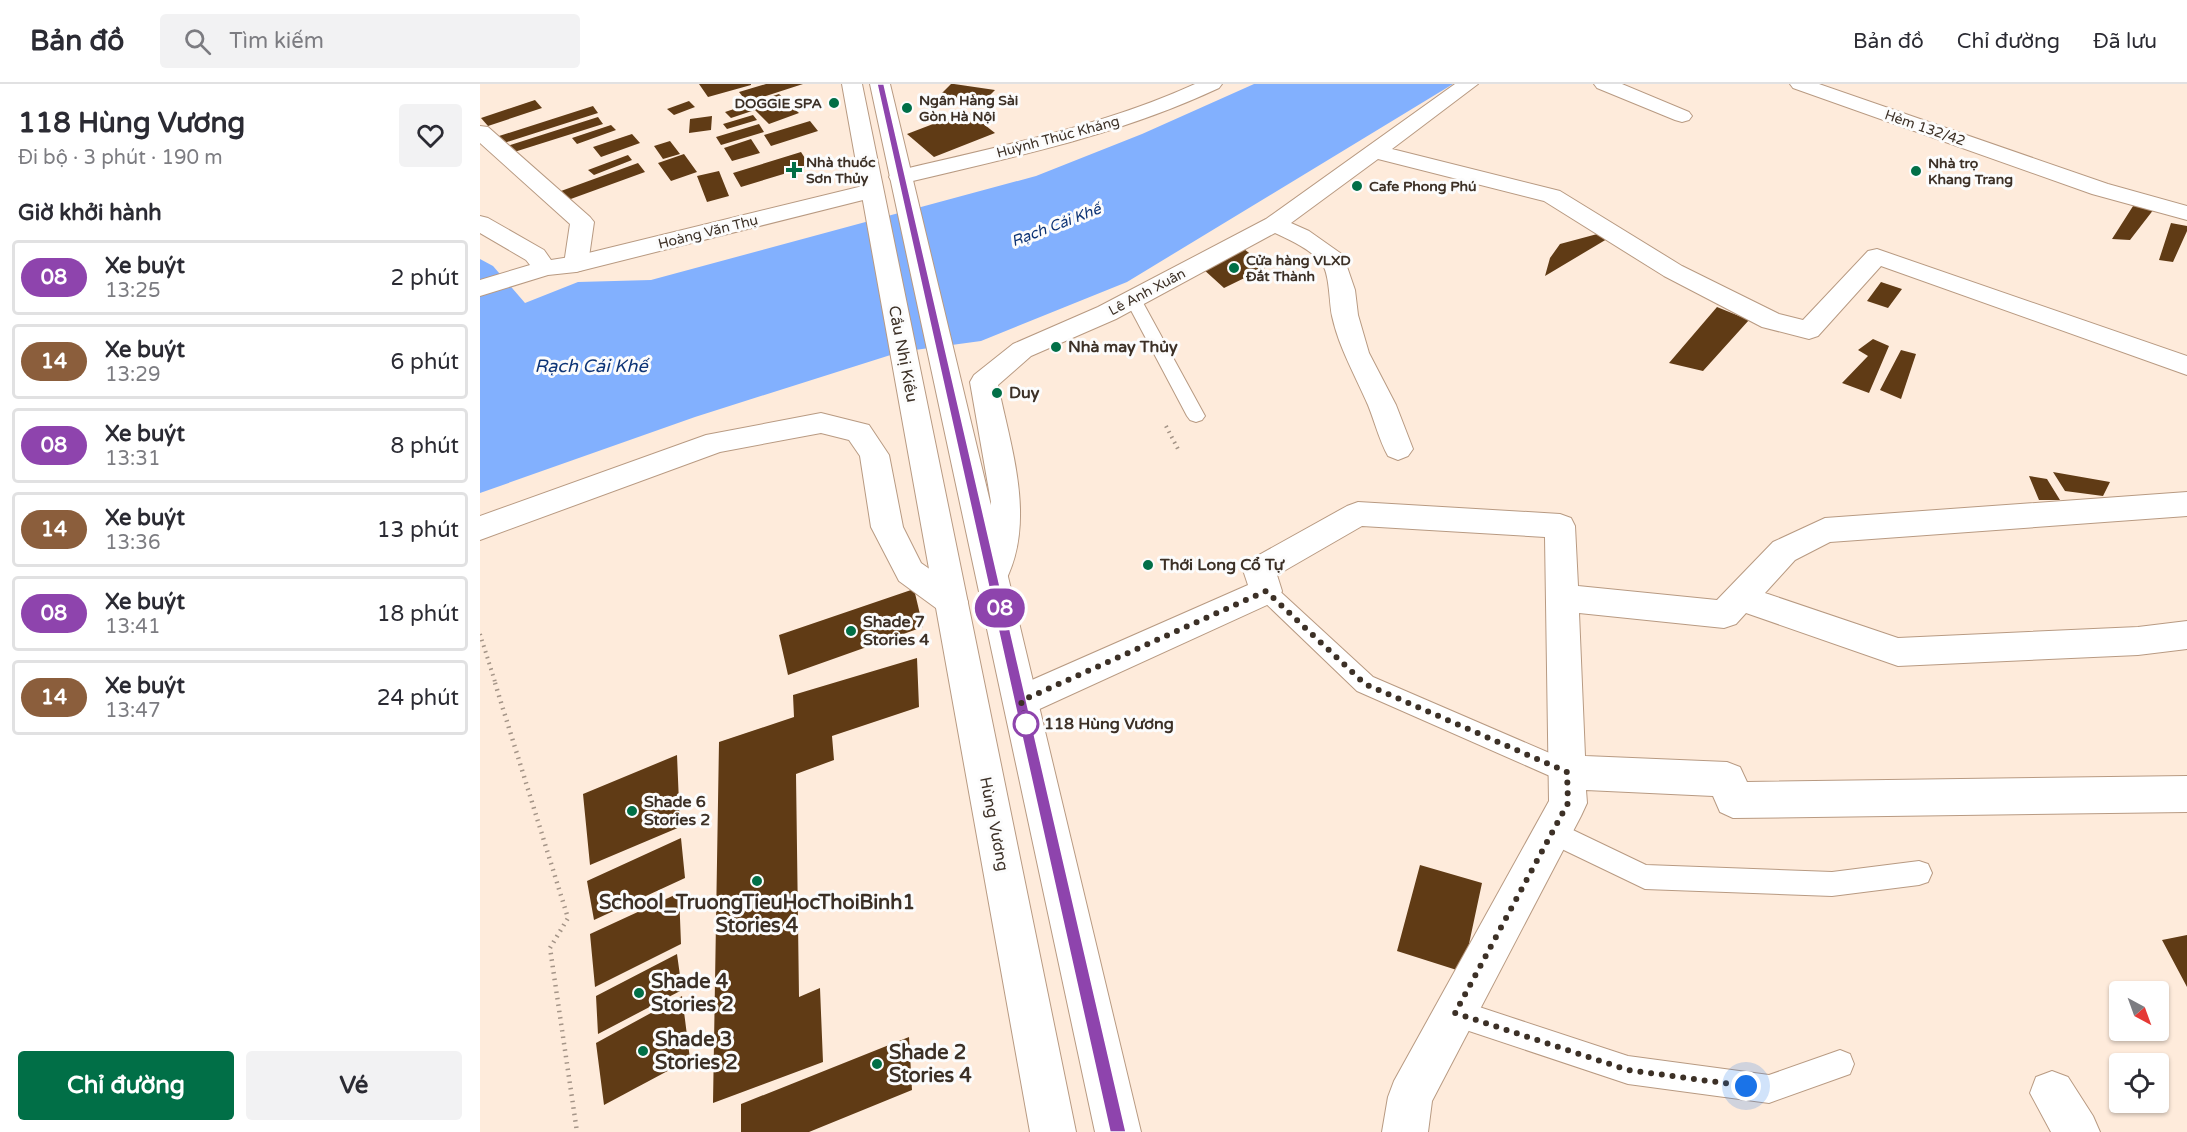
<!DOCTYPE html>
<html lang="vi">
<meta charset="utf-8">
<style>
:root{--surface:#fff;--page:#f2f2f3;--text:#2b2b33;--muted:#7c7c81;--line:#e1e1e2;--accent:#016f47}
body{margin:0;font-family:"Varela Round",sans-serif;background:var(--page);color:var(--text);height:100vh;display:flex;flex-direction:column;font-size:22px;white-space:nowrap}
*{box-sizing:border-box;margin:0}
p{font-size:20px;color:var(--muted)}
.icon{flex:none;width:33px;height:33px;fill:none;stroke:currentColor;stroke-width:2;stroke-linecap:round;stroke-linejoin:round}
.map{position:relative;flex:1;overflow:hidden}
.sheet{display:flex;flex-direction:column;background:var(--surface);width:480px}
.sheet>*{flex:none}
.badge{padding:0 12px;border-radius:20px;font-size:21px;line-height:39px}
.needle{width:39px;rotate:139deg}
.buttons{position:absolute;left:1629px;top:897px;display:grid;gap:12px}
.buttons a{display:grid;place-items:center;width:60px;height:60px;border-radius:6px;background:var(--surface);box-shadow:0 2px 4px #0004;font-size:30px}
.you{position:absolute;width:30px;height:30px;margin:-15px;border:4px solid #fff;border-radius:50%;background:#1a73e8;box-shadow:0 0 0 9px #1a73e833}
.map>.badge{position:absolute;translate:-50% -50%;box-shadow:0 0 0 3px #fff}
h2{padding:0 18px;font-size:22px;line-height:54px}
.round{display:grid;place-items:center;flex:none;width:63px;height:63px;border-radius:6px;background:var(--page)}
.head{display:flex;align-items:center;justify-content:space-between;height:102px;padding:0 18px}
h1{font-size:28px;font-weight:700;line-height:45px}
.button{display:flex;gap:12px;margin-top:auto;padding:12px 18px}
.button a{flex:1;height:69px;border-radius:6px;background:var(--accent);color:#fff;font-size:24px;font-weight:700;line-height:69px;text-align:center}
.button a+a{background:var(--page);color:var(--text)}
ul{padding:0;list-style:none}
li{display:flex;align-items:center;gap:18px;height:75px;margin:0 12px 9px;padding:0 6px;border:3px solid var(--line);border-radius:6px}
li div{flex:1}
li b{display:block;font-size:22px}
li em{font-style:normal}
li .badge{min-width:66px;font-weight:700;text-align:center}
header{display:flex;align-items:center;gap:36px;box-sizing:border-box;height:84px;padding:0 30px;background:var(--surface);border-bottom:2px solid var(--line)}
header strong{font-size:28px}
nav{display:flex;gap:33px;margin-inline-start:auto;font-size:21px}
.search{width:420px;height:54px;background:var(--page);display:flex;align-items:center;gap:15px;box-sizing:border-box;padding:0 21px;border-radius:6px;color:var(--muted);font-size:22px}
main{display:flex;flex:1;min-height:0}
.map>svg:first-child{display:block}
.water{fill:#82b0fe}
.building{fill:#603b15}
.lines{fill:none;stroke-linecap:round;stroke-linejoin:round}
.service-casing{stroke:#b89a82;stroke-width:2}
.minor-casing{stroke:#b89a82;stroke-width:2}
.tertiary-casing{stroke:#b89a82;stroke-width:2}
.trunk-casing{stroke:#b89a82;stroke-width:2}
.path-far1{stroke:#a49487;stroke-width:4;stroke-dasharray:1.5 4.5;stroke-linecap:butt}
.path{stroke:#a49487;stroke-width:4.5;stroke-dasharray:1.5 5;stroke-linecap:butt}
.service{fill:#fff;fill-rule:evenodd}
.minor{fill:#fff;fill-rule:evenodd}
.tertiary{fill:#fff;fill-rule:evenodd}
.trunk{fill:#fff;fill-rule:evenodd}
.line{fill:#8e44ad;stroke:#fff;stroke-width:1.5}
.walk{stroke:#3c3026;stroke-width:6;stroke-dasharray:0 10.8}
.poi-dot{fill:#016f47;stroke:#fcfcfc;stroke-width:2}
.stop-dot{fill:#fff;stroke:#8e44ad;stroke-width:3}
.labels{text-anchor:middle;dominant-baseline:central;stroke-width:6;stroke-linejoin:round;paint-order:stroke}
.far-poi-label{font-size:14px;font-weight:bold;fill:#3c3026;stroke:#fcfcfc;text-anchor:start}
.far-street-label{font-size:14px;fill:#3c3026;stroke:#fcfcfc}
.far-water-label{font-size:15px;font-style:italic;fill:#0d3476;stroke:#fcfcfc}
.poi-label{font-size:16px;font-weight:bold;fill:#3c3026;stroke:#fcfcfc;text-anchor:start}
.street-label{font-size:16px;fill:#3c3026;stroke:#fcfcfc}
.stop-label{font-size:16px;font-weight:bold;fill:#3c3026;stroke:#fcfcfc;text-anchor:start}
.water-label{font-size:18px;font-style:italic;fill:#0d3476;stroke:#fcfcfc}
.near-poi-label{font-size:20px;font-weight:bold;fill:#3c3026;stroke:#fcfcfc;text-anchor:start}
</style>
<header>
<strong>Bản đồ</strong>
<div class="search"><svg class="icon" aria-label="search" viewBox="0 0 24 24"><circle cx="10" cy="10" r="6"/><path d="M15 15l6 6"/></svg>Tìm kiếm</div>
<nav><a>Bản đồ</a><a>Chỉ đường</a><a>Đã lưu</a></nav>
</header>
<main>
<section class="sheet">
<div class="head"><div><h1>118 Hùng Vương</h1><p>Đi bộ · 3 phút · 190 m</p></div><a class="round"><svg class="icon" aria-label="heart" viewBox="0 0 24 24"><path d="M12 20l-8-8c-3-5 5-10 8-4 3-6 11-1 8 4z"/></svg></a></div>
<h2>Giờ khởi hành</h2>
<ul>
<li><span class="badge" style="background:#8e44ad;color:#fff">08</span><div><b>Xe buýt</b><p>13:25</p></div><em>2 phút</em></li>
<li><span class="badge" style="background:#8b5e3c;color:#fff">14</span><div><b>Xe buýt</b><p>13:29</p></div><em>6 phút</em></li>
<li><span class="badge" style="background:#8e44ad;color:#fff">08</span><div><b>Xe buýt</b><p>13:31</p></div><em>8 phút</em></li>
<li><span class="badge" style="background:#8b5e3c;color:#fff">14</span><div><b>Xe buýt</b><p>13:36</p></div><em>13 phút</em></li>
<li><span class="badge" style="background:#8e44ad;color:#fff">08</span><div><b>Xe buýt</b><p>13:41</p></div><em>18 phút</em></li>
<li><span class="badge" style="background:#8b5e3c;color:#fff">14</span><div><b>Xe buýt</b><p>13:47</p></div><em>24 phút</em></li>
</ul>
<div class="button"><a>Chỉ đường</a><a>Vé</a></div>
</section>
<div class="map">
<svg width="1707" height="1048" viewBox="0 0 1707 1048">
<rect width="100%" height="100%" fill="#feebdb"/>
<!-- water -->
<path class="water" d="M 774,0 L 973,0 L 647,198 L 501,257 L 420,268 L 215,333 L 0,409 L 0,175 L 13,182 L 45,219 L 98,198 L 171,196 L 556,92 L 662,50 Z"/>
<!-- building -->
<path class="building" d="M 219,0 L 271,0 L 271,1 L 228,13 Z
M 286,0 L 323,0 L 267,18 L 259,8 Z
M 471,0 L 474,0 L 515,6 L 502,19 L 458,13 Z
M 299,10 L 319,29 L 289,40 L 275,26 L 251,34 L 245,28 Z
M 55,16 L 62,24 L 8,42 L 1,34 Z
M 209,17 L 215,23 L 194,31 L 187,25 Z
M 113,22 L 118,29 L 24,59 L 19,52 Z
M 487,27 L 515,49 L 454,73 L 427,50 Z
M 273,31 L 277,36 L 247,45 L 243,40 Z
M 232,32 L 231,46 L 209,49 L 210,35 Z
M 118,33 L 123,40 L 31,69 L 27,62 Z
M 330,37 L 338,47 L 291,62 L 284,51 Z
M 279,40 L 284,48 L 241,61 L 236,53 Z
M 131,41 L 136,46 L 97,60 L 92,54 Z
M 152,50 L 160,59 L 121,73 L 113,63 Z
M 271,55 L 280,69 L 252,77 L 244,64 Z
M 190,57 L 200,70 L 183,75 L 174,62 Z
M 321,68 L 330,82 L 261,103 L 253,89 Z
M 204,70 L 217,88 L 191,97 L 178,79 Z
M 148,71 L 152,76 L 114,91 L 108,86 Z
M 158,79 L 165,88 L 88,116 L 81,107 Z
M 239,87 L 249,112 L 227,118 L 217,92 Z
M 1655,119 L 1674,125 L 1650,156 L 1632,155 Z
M 1691,139 L 1707,142 L 1707,147 L 1693,178 L 1679,176 Z
M 1121,149 L 1127,155 L 1065,192 L 1070,174 L 1080,160 Z
M 764,165 L 787,183 L 744,204 L 722,184 Z
M 1401,198 L 1422,205 L 1408,224 L 1387,217 Z
M 1237,223 L 1269,236 L 1223,287 L 1189,279 Z
M 1393,255 L 1409,262 L 1389,309 L 1362,299 L 1388,272 L 1378,266 Z
M 1421,266 L 1436,270 L 1421,315 L 1400,306 Z
M 1573,388 L 1630,398 L 1623,412 L 1585,407 Z
M 1549,392 L 1567,395 L 1580,416 L 1559,416 Z
M 434,505 L 443,543 L 308,591 L 299,551 Z
M 437,574 L 439,623 L 352,652 L 354,676 L 316,690 L 319,913 L 340,904 L 343,978 L 233,1019 L 239,658 L 314,633 L 313,611 Z
M 197,671 L 200,743 L 110,781 L 103,710 Z
M 201,754 L 205,794 L 114,836 L 107,797 Z
M 940,781 L 1002,799 L 983,888 L 917,867 Z
M 199,809 L 201,860 L 115,903 L 110,850 Z
M 1707,851 L 1707,903 L 1682,856 Z
M 197,870 L 202,906 L 118,950 L 116,912 Z
M 202,912 L 210,975 L 124,1021 L 116,959 Z
M 429,953 L 432,1006 L 329,1048 L 261,1048 L 261,1020 Z"/>
<g class="lines">
<!-- service casing -->
<g class="service-casing">
<path id="service" d="M 653,210 L 661,215 L 725,332 L 722,336 L 716,338 L 710,336 L 707,332 L 645,215 Z
M 786,499 L 793,501 L 893,593 L 1095,680 L 1099,688 L 1095,696 L 1087,699 L 1079,696 L 877,607 L 779,513 L 776,507 L 779,501 Z
M 1072,736 L 1166,781 L 1352,788 L 1439,777 L 1448,780 L 1452,789 L 1448,798 L 1439,801 L 1352,812 L 1165,805 L 1063,756 L 1060,748 L 1063,740 Z
M 975,915 L 1148,972 L 1289,991 L 1360,966 L 1370,970 L 1374,980 L 1370,990 L 1289,1019 L 1148,1000 L 965,939 L 961,929 L 965,919 Z"/>
</g>
<!-- minor casing -->
<g class="minor-casing">
<path id="minor" d="M 975,0 L 998,0 L 912,65 L 1080,107 L 1202,182 L 1299,230 L 1323,236 L 1388,167 L 1397,165 L 1707,272 L 1707,291 L 1401,182 L 1338,252 L 1329,255 L 1282,243 L 1184,192 L 1064,117 L 898,75 L 811,139 L 829,147 L 863,171 L 875,206 L 878,231 L 889,269 L 916,321 L 933,365 L 928,372 L 918,376 L 908,372 C 899,356 895,338 888,321 C 875,291 859,264 852,232 C 849,218 850,189 841,178 C 830,165 810,156 795,149 L 636,235 L 551,272 L 518,301 C 531,365 557,438 524,500 L 513,504 L 502,500 L 497,491 L 505,463 L 511,418 L 490,298 L 494,291 L 533,260 L 618,223 L 786,135 Z
M 1114,0 L 1142,0 L 1209,28 L 1212,32 L 1209,36 L 1202,38 L 1195,36 L 1117,4 Z
M 1310,0 L 1339,0 L 1628,100 L 1707,122 L 1707,136 L 1612,110 L 1313,4 Z
M 0,42 L 8,43 L 110,133 L 114,138 L 108,180 L 105,185 L 96,188 L 87,185 L 84,180 L 90,140 L 0,59 Z
M 341,329 L 389,341 L 409,371 L 423,443 L 441,479 L 484,509 L 488,518 L 484,527 L 472,531 L 460,527 L 419,497 L 391,443 L 380,372 L 369,356 L 341,349 L 240,368 L 0,456 L 0,432 L 226,351 Z
M 1707,408 L 1707,432 L 1350,458 L 1315,476 L 1285,509 L 1418,554 L 1658,543 L 1707,537 L 1707,565 L 1658,571 L 1418,582 L 1266,529 L 1256,540 L 1244,544 L 1099,529 L 1105,672 L 1247,678 L 1260,683 L 1267,698 L 1707,692 L 1707,728 L 1253,734 L 1240,728 L 1233,712 L 1106,706 L 1107,719 L 1101,732 L 952,1017 L 948,1048 L 902,1048 L 908,1013 L 914,997 L 1069,717 L 1065,453 L 882,442 L 797,491 L 802,507 L 798,516 L 553,628 L 541,632 L 529,628 L 523,617 L 529,606 L 768,501 L 763,486 L 768,477 L 867,422 L 878,418 L 1080,430 L 1091,434 L 1095,442 L 1098,502 L 1237,516 L 1293,458 L 1345,434 Z
M 1572,987 L 1588,993 L 1613,1032 L 1620,1048 L 1571,1048 L 1550,1009 L 1556,993 Z"/>
</g>
<!-- tertiary casing -->
<g class="tertiary-casing">
<path id="tertiary" d="M 715,0 L 742,0 L 739,4 C 637,52 529,74 420,100 L 412,98 L 409,93 L 412,88 C 515,63 618,44 715,0 Z
M 391,100 L 399,102 L 402,107 L 399,112 L 96,188 L 68,191 L 0,212 L 0,196 L 50,181 L 46,176 L 0,149 L 0,132 L 8,134 L 64,166 L 71,176 L 96,172 Z"/>
</g>
<!-- trunk casing -->
<g class="trunk-casing">
<path id="trunk" d="M 362,0 L 382,0 L 596,1048 L 550,1048 Z
M 390,0 L 410,0 L 661,1048 L 615,1048 Z"/>
</g>
<!-- path-far1 -->
<path class="path-far1" d="M 686,342 L 699,367
M 0,550 L 16,601"/>
<!-- path -->
<path class="path" d="M 15,599 L 88,834 L 70,864 L 97,1048"/>
<!-- service -->
<use href="#service" class="service"/>
<!-- minor -->
<use href="#minor" class="minor"/>
<!-- tertiary -->
<use href="#tertiary" class="tertiary"/>
<!-- trunk -->
<use href="#trunk" class="trunk"/>
</g>
<!-- line -->
<path class="line" d="M 397,0 L 404,0 L 646,1048 L 630,1048 Z"/>
<g class="lines">
<!-- walk -->
<path class="walk" d="M 546,640 L 541,617 L 786,507 L 885,600 L 1087,688 L 1088,719 L 975,929 L 1148,986 L 1266,1002"/>
</g>
<!-- markers -->
<g class="poi-dot">
<circle cx="354" cy="19" r="6"/>
<circle cx="427" cy="24" r="6"/>
<path d="M311 77h6v6h6v6h-6v6h-6v-6h-6v-6h6z"/>
<circle cx="1436" cy="87" r="6"/>
<circle cx="877" cy="102" r="6"/>
<circle cx="754" cy="184" r="6"/>
<circle cx="576" cy="263" r="6"/>
<circle cx="517" cy="309" r="6"/>
<circle cx="668" cy="481" r="6"/>
<circle cx="371" cy="547" r="6"/>
<circle cx="152" cy="727" r="6"/>
<circle cx="277" cy="797" r="6"/>
<circle cx="159" cy="909" r="6"/>
<circle cx="163" cy="967" r="6"/>
<circle cx="397" cy="980" r="6"/>
</g>
<circle class="stop-dot" cx="546" cy="640" r="12"/>
<g class="labels">
<!-- far-poi labels -->
<g class="far-poi-label">
<text x="439" y="16">Ngân Hàng Sài<tspan x="439" dy="16">Gòn Hà Nội</tspan></text>
<text x="342" y="19" text-anchor="end">DOGGIE SPA</text>
<text x="326" y="78">Nhà thuốc<tspan x="326" dy="16">Sơn Thủy</tspan></text>
<text x="1448" y="79">Nhà trọ<tspan x="1448" dy="16">Khang Trang</tspan></text>
<text x="889" y="102">Cafe Phong Phú</text>
<text x="766" y="176">Cửa hàng VLXD<tspan x="766" dy="16">Đắt Thành</tspan></text>
</g>
<!-- far-street labels -->
<g class="far-street-label">
<text transform="translate(1445 44) rotate(19)">Hẻm 132/42</text>
<text transform="translate(578 53) rotate(-15)">Huỳnh Thúc Kháng</text>
<text transform="translate(228 148) rotate(-14)">Hoàng Văn Thụ</text>
<text transform="translate(667 208) rotate(-28)">Lê Anh Xuân</text>
</g>
<!-- far-water labels -->
<g class="far-water-label">
<text transform="translate(576 141) rotate(-21)">Rạch Cái Khế</text>
</g>
<!-- poi labels -->
<g class="poi-label">
<text x="588" y="263">Nhà may Thủy</text>
<text x="529" y="309">Duy</text>
<text x="680" y="481">Thới Long Cổ Tự</text>
<text x="383" y="538">Shade 7<tspan x="383" dy="18">Stories 4</tspan></text>
<text x="164" y="718">Shade 6<tspan x="164" dy="18">Stories 2</tspan></text>
</g>
<!-- street labels -->
<g class="street-label">
<text transform="translate(423 270) rotate(79)">Cầu Nhị Kiều</text>
<text transform="translate(514 740) rotate(79)">Hùng Vương</text>
</g>
<!-- stop labels -->
<g class="stop-label">
<text x="564" y="640">118 Hùng Vương</text>
</g>
<!-- water labels -->
<g class="water-label">
<text x="111" y="282">Rạch Cái Khế</text>
</g>
<!-- near-poi labels -->
<g class="near-poi-label">
<text x="277" y="819" text-anchor="middle">School_TruongTieuHocThoiBinh1<tspan x="277" dy="23">Stories 4</tspan></text>
<text x="171" y="898">Shade 4<tspan x="171" dy="23">Stories 2</tspan></text>
<text x="175" y="956">Shade 3<tspan x="175" dy="23">Stories 2</tspan></text>
<text x="409" y="969">Shade 2<tspan x="409" dy="23">Stories 4</tspan></text>
</g>
</g>
</svg>
<div class="buttons">
<a><svg class="needle" viewBox="-14 -14 28 28"><path d="M0-13l5 13h-10z" fill="#e53935"/><path d="M0 13l5-13h-10z" fill="#7c7c81"/></svg></a>
<a><svg class="icon" aria-label="locate" viewBox="0 0 24 24"><circle cx="12" cy="12" r="6"/><path d="M12 2v4M12 18v4M2 12h4M18 12h4"/></svg></a>
</div>
<div class="you" style="left:1266px;top:1002px"></div>
<b class="badge" style="left:520px;top:524px;background:#8e44ad;color:#fff">08</b>
</div>
</main>
